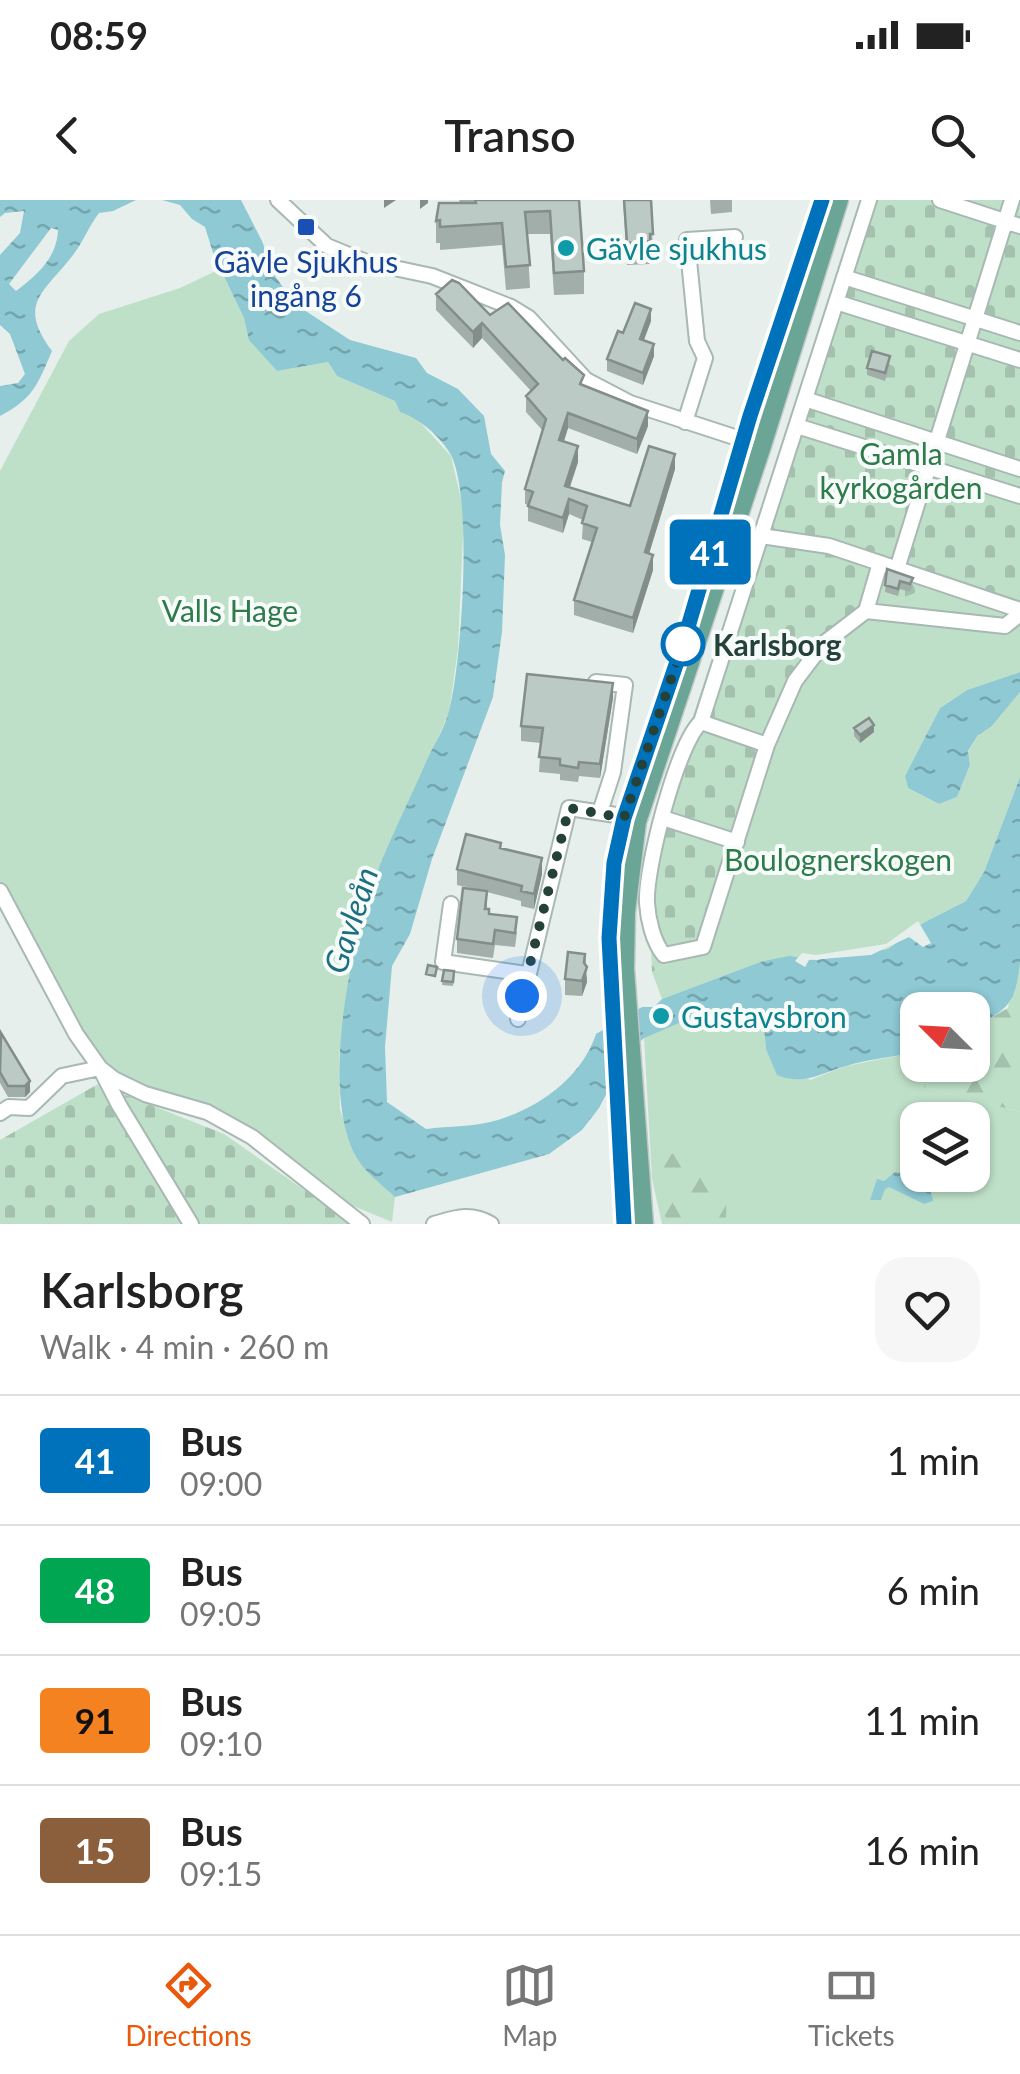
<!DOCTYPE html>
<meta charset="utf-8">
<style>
:root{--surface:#fff;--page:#f6f6f6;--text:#222;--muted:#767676;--line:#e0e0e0;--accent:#ea580c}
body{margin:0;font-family:Lato,sans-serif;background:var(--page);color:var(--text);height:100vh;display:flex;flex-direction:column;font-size:38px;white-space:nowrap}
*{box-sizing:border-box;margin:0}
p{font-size:32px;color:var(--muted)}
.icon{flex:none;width:55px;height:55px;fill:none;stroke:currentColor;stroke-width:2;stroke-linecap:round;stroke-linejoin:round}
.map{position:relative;height:1024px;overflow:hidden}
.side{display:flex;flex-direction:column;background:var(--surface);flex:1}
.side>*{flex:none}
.badge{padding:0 20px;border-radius:8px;font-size:35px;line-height:65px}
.needle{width:65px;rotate:294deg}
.buttons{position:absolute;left:900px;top:792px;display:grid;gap:20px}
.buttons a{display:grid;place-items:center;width:90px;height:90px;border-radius:20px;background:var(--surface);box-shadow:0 2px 8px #0004;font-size:50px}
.you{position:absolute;width:50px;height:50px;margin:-25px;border:8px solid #fff;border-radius:50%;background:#1a73e8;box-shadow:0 0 0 15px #1a73e833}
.map>.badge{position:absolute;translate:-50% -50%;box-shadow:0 0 0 5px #fff}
.round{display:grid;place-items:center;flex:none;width:105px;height:105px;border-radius:30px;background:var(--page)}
.headline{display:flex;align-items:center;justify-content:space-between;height:170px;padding:0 40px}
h1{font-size:48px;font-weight:600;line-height:75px}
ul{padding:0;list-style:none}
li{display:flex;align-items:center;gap:30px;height:130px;padding:0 40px;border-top:2px solid var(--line)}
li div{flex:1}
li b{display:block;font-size:38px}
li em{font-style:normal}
li .badge{min-width:110px;font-weight:700;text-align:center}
.status{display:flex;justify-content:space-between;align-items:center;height:70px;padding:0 50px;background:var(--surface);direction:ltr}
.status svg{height:28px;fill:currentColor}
header{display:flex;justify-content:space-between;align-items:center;height:130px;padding:0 40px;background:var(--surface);font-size:45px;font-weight:600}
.tab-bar{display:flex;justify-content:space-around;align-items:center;height:140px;border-top:2px solid var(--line);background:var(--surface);font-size:28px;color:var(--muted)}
.tab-bar a{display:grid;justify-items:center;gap:5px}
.tab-bar .current{color:var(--accent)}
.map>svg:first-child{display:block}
.green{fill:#bfe0c8;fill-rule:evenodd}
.forest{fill:url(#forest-firs)}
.cemetery{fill:url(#cemetery-stones)}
.water{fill:url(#water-ripples);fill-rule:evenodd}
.pier{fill:#e6efeb}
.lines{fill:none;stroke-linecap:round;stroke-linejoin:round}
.minor-casing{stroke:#a8b8b2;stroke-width:18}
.major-casing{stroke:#c2cac8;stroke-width:21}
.minor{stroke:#fff;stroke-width:14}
.major{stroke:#6aa596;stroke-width:18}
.wall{fill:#a1aea9}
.shaded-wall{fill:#838d89}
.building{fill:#bbcac4;stroke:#838d89;stroke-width:2.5}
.line-casing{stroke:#fff;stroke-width:22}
.line{stroke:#0072bc;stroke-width:15}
.walk{stroke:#24423a;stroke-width:10;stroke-dasharray:0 18}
.transit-dot{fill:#1a4fb4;stroke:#f7fbf9;stroke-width:4}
.culture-dot{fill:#0f9aa8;stroke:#f7fbf9;stroke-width:4}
.stop-dot{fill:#fff;stroke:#0072bc;stroke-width:5}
.labels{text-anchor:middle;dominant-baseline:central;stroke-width:8;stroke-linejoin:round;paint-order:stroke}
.culture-label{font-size:30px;fill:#0d838f;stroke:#f7fbf9;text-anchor:start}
.transit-label{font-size:30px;fill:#164399;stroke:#f7fbf9}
.park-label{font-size:30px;fill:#2d7a4b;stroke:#f7fbf9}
.stop-label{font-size:30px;font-weight:bold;fill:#24423a;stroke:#f7fbf9;text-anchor:start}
.water-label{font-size:32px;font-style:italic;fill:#1c6f80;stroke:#f7fbf9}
</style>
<div class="status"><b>08:59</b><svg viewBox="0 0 49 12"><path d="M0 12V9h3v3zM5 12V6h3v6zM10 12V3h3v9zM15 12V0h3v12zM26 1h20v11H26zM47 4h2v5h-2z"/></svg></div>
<header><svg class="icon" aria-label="back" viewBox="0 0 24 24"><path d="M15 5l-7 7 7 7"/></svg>Transo<svg class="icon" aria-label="search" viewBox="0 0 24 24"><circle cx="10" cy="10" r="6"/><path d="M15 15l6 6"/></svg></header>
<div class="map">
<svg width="1020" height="1024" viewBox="0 0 1020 1024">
<defs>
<pattern id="forest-firs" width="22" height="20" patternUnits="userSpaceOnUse" patternTransform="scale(2.5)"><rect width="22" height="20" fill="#bfe0c8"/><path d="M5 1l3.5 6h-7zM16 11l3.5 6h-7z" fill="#a4c1ad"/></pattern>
<pattern id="cemetery-stones" width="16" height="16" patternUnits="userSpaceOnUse" patternTransform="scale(2.5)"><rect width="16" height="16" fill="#bfe0c8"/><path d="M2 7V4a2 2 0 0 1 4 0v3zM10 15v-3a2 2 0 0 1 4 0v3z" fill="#a4c1ad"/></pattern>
<pattern id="water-ripples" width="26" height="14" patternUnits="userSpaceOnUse" patternTransform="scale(2.5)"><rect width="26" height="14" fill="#8ec9d4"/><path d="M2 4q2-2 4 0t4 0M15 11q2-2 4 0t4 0" fill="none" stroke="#74a5ad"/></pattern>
</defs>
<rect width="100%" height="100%" fill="#e6efeb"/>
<!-- green -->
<path class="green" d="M 220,69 L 244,118 L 250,140 L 277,171 L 328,162 L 337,176 L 395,201 L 400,212 L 416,218 L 451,256 L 464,312 L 458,449 L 449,513 L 375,678 L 356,746 L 339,855 L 340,909 L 354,952 L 395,997 L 392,1022 L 327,995 L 252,937 L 100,868 L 0,691 L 0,271 L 69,141 L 99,114 L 180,88 Z
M 936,385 L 1017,408 L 1020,401 L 1020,472 L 967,490 L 940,508 L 905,576 L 908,588 L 939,604 L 957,597 L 970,565 L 968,552 L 978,535 L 991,527 L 1020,492 L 1020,577 L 984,672 L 966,701 L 923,723 L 888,749 L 760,762 L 662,799 L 652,772 L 703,747 L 795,481 L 861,414 Z
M 733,811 L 763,817 L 766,849 L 810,880 L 846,866 L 917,852 L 918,865 L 926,865 L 925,887 L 1020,912 L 1020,1024 L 662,1024 L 652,979 L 644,837 L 700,814 ZM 918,920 L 972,920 L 972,975 L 918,975 Z"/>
<!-- forest -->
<path class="forest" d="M 1020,741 L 1020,912 L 924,887 L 926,865 L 972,865 L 973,828 L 1008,808 Z
M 680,951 C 710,969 732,986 725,1024 L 667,1024 L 652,961 Z"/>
<!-- cemetery -->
<path class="cemetery" d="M 865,0 L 1020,0 L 1020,401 L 1017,409 L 936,385 L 861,414 L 795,481 L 703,747 L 652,772 L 651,745 L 640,715 L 645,660 Z
M 98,884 L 224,934 L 353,1024 L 0,1024 L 0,940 Z"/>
<!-- water -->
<path class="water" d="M 0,0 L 136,0 L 113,11 L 99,13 C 89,26 83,42 73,55 C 45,92 16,103 52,151 C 38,184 33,199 0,216 L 0,186 L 18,183 L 25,174 L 10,134 L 0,125 L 0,55 L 20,33 L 24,11 L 5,13 L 0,17 ZM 51,28 L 58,30 C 57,58 37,75 16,91 L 9,84 Z
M 162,0 L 241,0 L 262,41 L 275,76 L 295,104 L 350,140 L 416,158 L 427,173 L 458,189 L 484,216 L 491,254 L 505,271 L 502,282 L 500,325 L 505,355 L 502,432 L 493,497 L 432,659 L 410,734 L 392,766 L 385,847 L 387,902 L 426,929 C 449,926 475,927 498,920 C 540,907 582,877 596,834 L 642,807 L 654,807 L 662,799 L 760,762 L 789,756 L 816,760 L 888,749 L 923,723 L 966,701 L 984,672 L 1020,577 L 1020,762 C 1015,805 1009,808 973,828 L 972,810 L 918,810 L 917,852 C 894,857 869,859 846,866 C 821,873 804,886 777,875 L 766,849 L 763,817 L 733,811 L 700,814 L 644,838 L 627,854 L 599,908 L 582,930 L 549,954 L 395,997 C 381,984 363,971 354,953 C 321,885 351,747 375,678 C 390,638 410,599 427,560 C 434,544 445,528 449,511 C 462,462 473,298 451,255 C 440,236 420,219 400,212 L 395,201 L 337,176 L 328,162 L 277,171 L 249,140 L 244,118 L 214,56 L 205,27 L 192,19 L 180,5 Z
M 1020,472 L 1020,492 L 991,527 L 978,535 L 968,551 L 970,565 L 957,597 L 939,604 L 908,588 L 905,576 L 940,508 L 967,490 Z
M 895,972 C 912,974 932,983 933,1001 L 924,1004 L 889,987 L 885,989 L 881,1000 L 870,1000 L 877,979 L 884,981 Z"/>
<!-- pier -->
<path class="pier" d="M 918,721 L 931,743 L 923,747 L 909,737 L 871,755 L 809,760 L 805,767 L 795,761 L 802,753 L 816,755 L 886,744 Z"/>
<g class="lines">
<!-- minor casing -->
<g class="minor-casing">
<path id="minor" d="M 278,0 L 327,46 L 366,62 L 432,76 L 511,107 L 529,118 L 586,180 L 630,203 L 762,246
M 869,0 L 701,522 C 677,544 645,669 647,703 C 648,719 653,742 664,755 L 703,747 L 767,545 L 795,481 L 823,444 L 866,411 L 1005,426 L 1020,414
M 940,0 L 1020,26
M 844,77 L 1020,133
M 836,102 L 1020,160
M 805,199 L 1020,269
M 685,222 L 705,158 L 697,141 L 687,40 L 735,37
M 797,226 L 1020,296
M 761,336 L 829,346 L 1020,410
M 897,369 L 1012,0
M 866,411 L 880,363
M 596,482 L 625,485 L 613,572 L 600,612
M 701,522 L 767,545
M 663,618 L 737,642
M 0,691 L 76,834 L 100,868 L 114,879 L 145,894 L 207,912 L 252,937 L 362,1024
M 451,704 L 443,762 L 526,774
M 518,819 L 569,608 L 616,615 L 631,621
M 0,913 L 9,907 L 29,908 L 62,876 L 100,868 L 119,905 L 191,1024
M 434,1024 C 455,1018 470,1012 491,1024"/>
</g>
<!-- major casing -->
<g class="major-casing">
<path id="major" d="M 624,1024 L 609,739 L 614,663 L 624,618 L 683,444 L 750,217 L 822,0
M 644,1024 L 625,769 L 626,712 L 637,622 L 762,246 L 839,0"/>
</g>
<!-- minor -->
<use href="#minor" class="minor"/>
<!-- major -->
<use href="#major" class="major"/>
</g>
<!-- wall -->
<path class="wall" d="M 459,0 L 579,0 L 584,71 L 584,94 L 554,95 L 550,34 L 527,34 L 530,88 L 506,90 L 502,45 L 440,50 L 440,43 L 436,43 L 436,21 L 474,3 L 460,2 Z
M 623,0 L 651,0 L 653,56 L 650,56 L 650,64 L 627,65 Z
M 710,0 L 732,0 L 732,12 L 711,14 Z
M 436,94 L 490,115 L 584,185 L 648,226 L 637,254 L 568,228 L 564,242 L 578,262 L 570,287 L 630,306 L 675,269 L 649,353 L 653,370 L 633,433 L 574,415 L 574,400 L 592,342 L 582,339 L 583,320 L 569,314 L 563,333 L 528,321 L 528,305 L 525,304 L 525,289 L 543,231 L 526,212 L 526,196 L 531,191 L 482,138 L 473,148 L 436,110 Z
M 651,121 L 644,140 L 654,156 L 643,185 L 607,171 L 607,159 L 623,133 Z
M 890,164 L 885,181 L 867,175 L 867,168 Z
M 887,369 L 913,385 L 910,392 L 900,389 L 898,396 L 885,392 Z
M 613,498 L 600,578 L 579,576 L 578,582 L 560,580 L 560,574 L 539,572 L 541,543 L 521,541 L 521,526 Z
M 854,528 L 874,532 L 860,543 L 854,536 Z
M 501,648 L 542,674 L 534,709 L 521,706 L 521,701 L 487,692 L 487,709 L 489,714 L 517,732 L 515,747 L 495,745 L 493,758 L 457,753 L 457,739 L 480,690 L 457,685 L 457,669 Z
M 585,764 L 587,782 L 582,796 L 565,795 L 565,779 Z
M 444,770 L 454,771 L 453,786 L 442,785 Z
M 0,834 L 30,892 L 25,897 L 8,897 L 0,883 Z"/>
<!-- shaded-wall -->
<path class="shaded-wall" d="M 384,0 L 396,0 L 384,8 Z
M 420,0 L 428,0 L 428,3 L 420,9 Z
M 651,109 L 651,121 L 640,150 L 640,139 Z
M 482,123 L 482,138 L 473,148 L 473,132 Z
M 654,144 L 654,156 L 643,185 L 643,173 Z
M 648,211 L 648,226 L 637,254 L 637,239 Z
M 568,213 L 568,228 L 559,255 L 559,240 Z
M 578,246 L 578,262 L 565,301 L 565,286 Z
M 675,254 L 675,269 L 645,367 L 645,352 Z
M 569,299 L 569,314 L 563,333 L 563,318 Z
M 653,355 L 653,370 L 633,433 L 633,418 Z
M 613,483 L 613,498 L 600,578 L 600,564 Z
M 874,525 L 874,532 L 860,543 L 860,535 Z
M 542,658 L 542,674 L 534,709 L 534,694 Z
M 585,754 L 587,782 L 582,796 L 582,781 Z
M 30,881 L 30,892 L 25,897 L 25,886 Z"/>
<!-- building -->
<path class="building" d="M 475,0 L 579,0 L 584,71 L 554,73 L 550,11 L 525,12 L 530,65 L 506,67 L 502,23 L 440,27 L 440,20 L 436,21 L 439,3 L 476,3 Z
M 624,0 L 651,0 L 653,34 L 650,34 L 650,41 L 627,43 Z
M 452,80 L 459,83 L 490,115 L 508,103 L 563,160 L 565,158 L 584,175 L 580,184 L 648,211 L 637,239 L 568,213 L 559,240 L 578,246 L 565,286 L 630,306 L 649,246 L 675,254 L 645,352 L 653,355 L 633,418 L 574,400 L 597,328 L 582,323 L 587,306 L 569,299 L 563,318 L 528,306 L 533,292 L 525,289 L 546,219 L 526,196 L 538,184 L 482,123 L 473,132 L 436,94 Z
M 635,103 L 651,109 L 640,139 L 654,144 L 643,173 L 607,159 L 618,131 L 623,133 Z
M 872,151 L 890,156 L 885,173 L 867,168 Z
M 887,369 L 913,378 L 910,384 L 900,381 L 898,389 L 885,385 Z
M 527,474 L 613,483 L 600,564 L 579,562 L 578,568 L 560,565 L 560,559 L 539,557 L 543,528 L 521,526 Z
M 869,518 L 874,525 L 860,535 L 854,528 Z
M 466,634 L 501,643 L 500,648 L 542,658 L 534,694 L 521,691 L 522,686 L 457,669 Z
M 463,688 L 487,691 L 485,709 L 489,709 L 489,714 L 517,717 L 515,733 L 495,730 L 493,744 L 457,739 Z
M 568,752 L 585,754 L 584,763 L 587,767 L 582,781 L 565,779 Z
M 428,765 L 437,767 L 435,776 L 426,774 Z
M 444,770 L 454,771 L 453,782 L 442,781 Z
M 1,833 L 30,881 L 25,886 L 8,886 L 0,872 Z"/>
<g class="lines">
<!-- line casing -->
<g class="line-casing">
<path id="line" d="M 624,1024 L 609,738 L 614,663 L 624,618 L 683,444 L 750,216 L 822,0"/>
</g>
<!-- line -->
<use href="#line" class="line"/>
<!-- walk -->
<path class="walk" d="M 522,796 L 569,608 L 624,618 L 683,444"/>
</g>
<!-- markers -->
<rect class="transit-dot" x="296" y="17" width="20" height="20" rx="5"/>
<g class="culture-dot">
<circle cx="566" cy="48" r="10"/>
<circle cx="661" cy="816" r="10"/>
</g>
<circle class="stop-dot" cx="683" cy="444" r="20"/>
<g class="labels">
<!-- culture labels -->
<g class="culture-label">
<text x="586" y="48">Gävle sjukhus</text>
<text x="681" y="816">Gustavsbron</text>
</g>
<!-- transit labels -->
<g class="transit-label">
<text x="306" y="61">Gävle Sjukhus<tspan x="306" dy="34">ingång 6</tspan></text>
</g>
<!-- park labels -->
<g class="park-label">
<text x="901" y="253">Gamla<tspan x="901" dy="34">kyrkogården</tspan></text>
<text x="230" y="410">Valls Hage</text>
<text x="838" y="659">Boulognerskogen</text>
</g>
<!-- stop labels -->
<g class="stop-label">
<text x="713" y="444">Karlsborg</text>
</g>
<!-- water labels -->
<g class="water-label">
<text transform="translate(350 720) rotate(-72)">Gavleån</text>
</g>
</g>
</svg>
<div class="buttons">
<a><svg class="needle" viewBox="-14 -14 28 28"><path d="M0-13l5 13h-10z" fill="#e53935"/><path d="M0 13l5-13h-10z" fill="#767676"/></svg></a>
<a><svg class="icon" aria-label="layers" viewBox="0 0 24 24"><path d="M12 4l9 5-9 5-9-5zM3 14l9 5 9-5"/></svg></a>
</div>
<div class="you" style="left:522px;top:796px"></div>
<b class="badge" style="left:710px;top:352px;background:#0072bc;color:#fff">41</b>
</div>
<section class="side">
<div class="headline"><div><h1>Karlsborg</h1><p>Walk · 4 min · 260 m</p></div><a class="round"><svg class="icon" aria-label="heart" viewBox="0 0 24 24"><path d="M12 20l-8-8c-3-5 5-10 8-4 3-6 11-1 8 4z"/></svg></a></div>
<ul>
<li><span class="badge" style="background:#0072bc;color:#fff">41</span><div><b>Bus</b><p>09:00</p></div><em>1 min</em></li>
<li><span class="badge" style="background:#00a651;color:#fff">48</span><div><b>Bus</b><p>09:05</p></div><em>6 min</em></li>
<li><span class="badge" style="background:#f58220;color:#111">91</span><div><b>Bus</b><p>09:10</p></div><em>11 min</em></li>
<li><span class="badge" style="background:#8b5e3c;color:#fff">15</span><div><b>Bus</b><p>09:15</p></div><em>16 min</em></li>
</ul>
</section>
<nav class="tab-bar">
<a class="current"><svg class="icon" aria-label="directions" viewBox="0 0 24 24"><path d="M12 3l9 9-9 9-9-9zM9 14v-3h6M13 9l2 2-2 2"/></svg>Directions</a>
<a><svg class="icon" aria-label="map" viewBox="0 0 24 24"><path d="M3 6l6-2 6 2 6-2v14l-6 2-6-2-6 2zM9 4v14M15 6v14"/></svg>Map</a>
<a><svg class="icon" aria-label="tickets" viewBox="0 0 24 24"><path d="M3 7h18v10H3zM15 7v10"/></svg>Tickets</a>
</nav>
